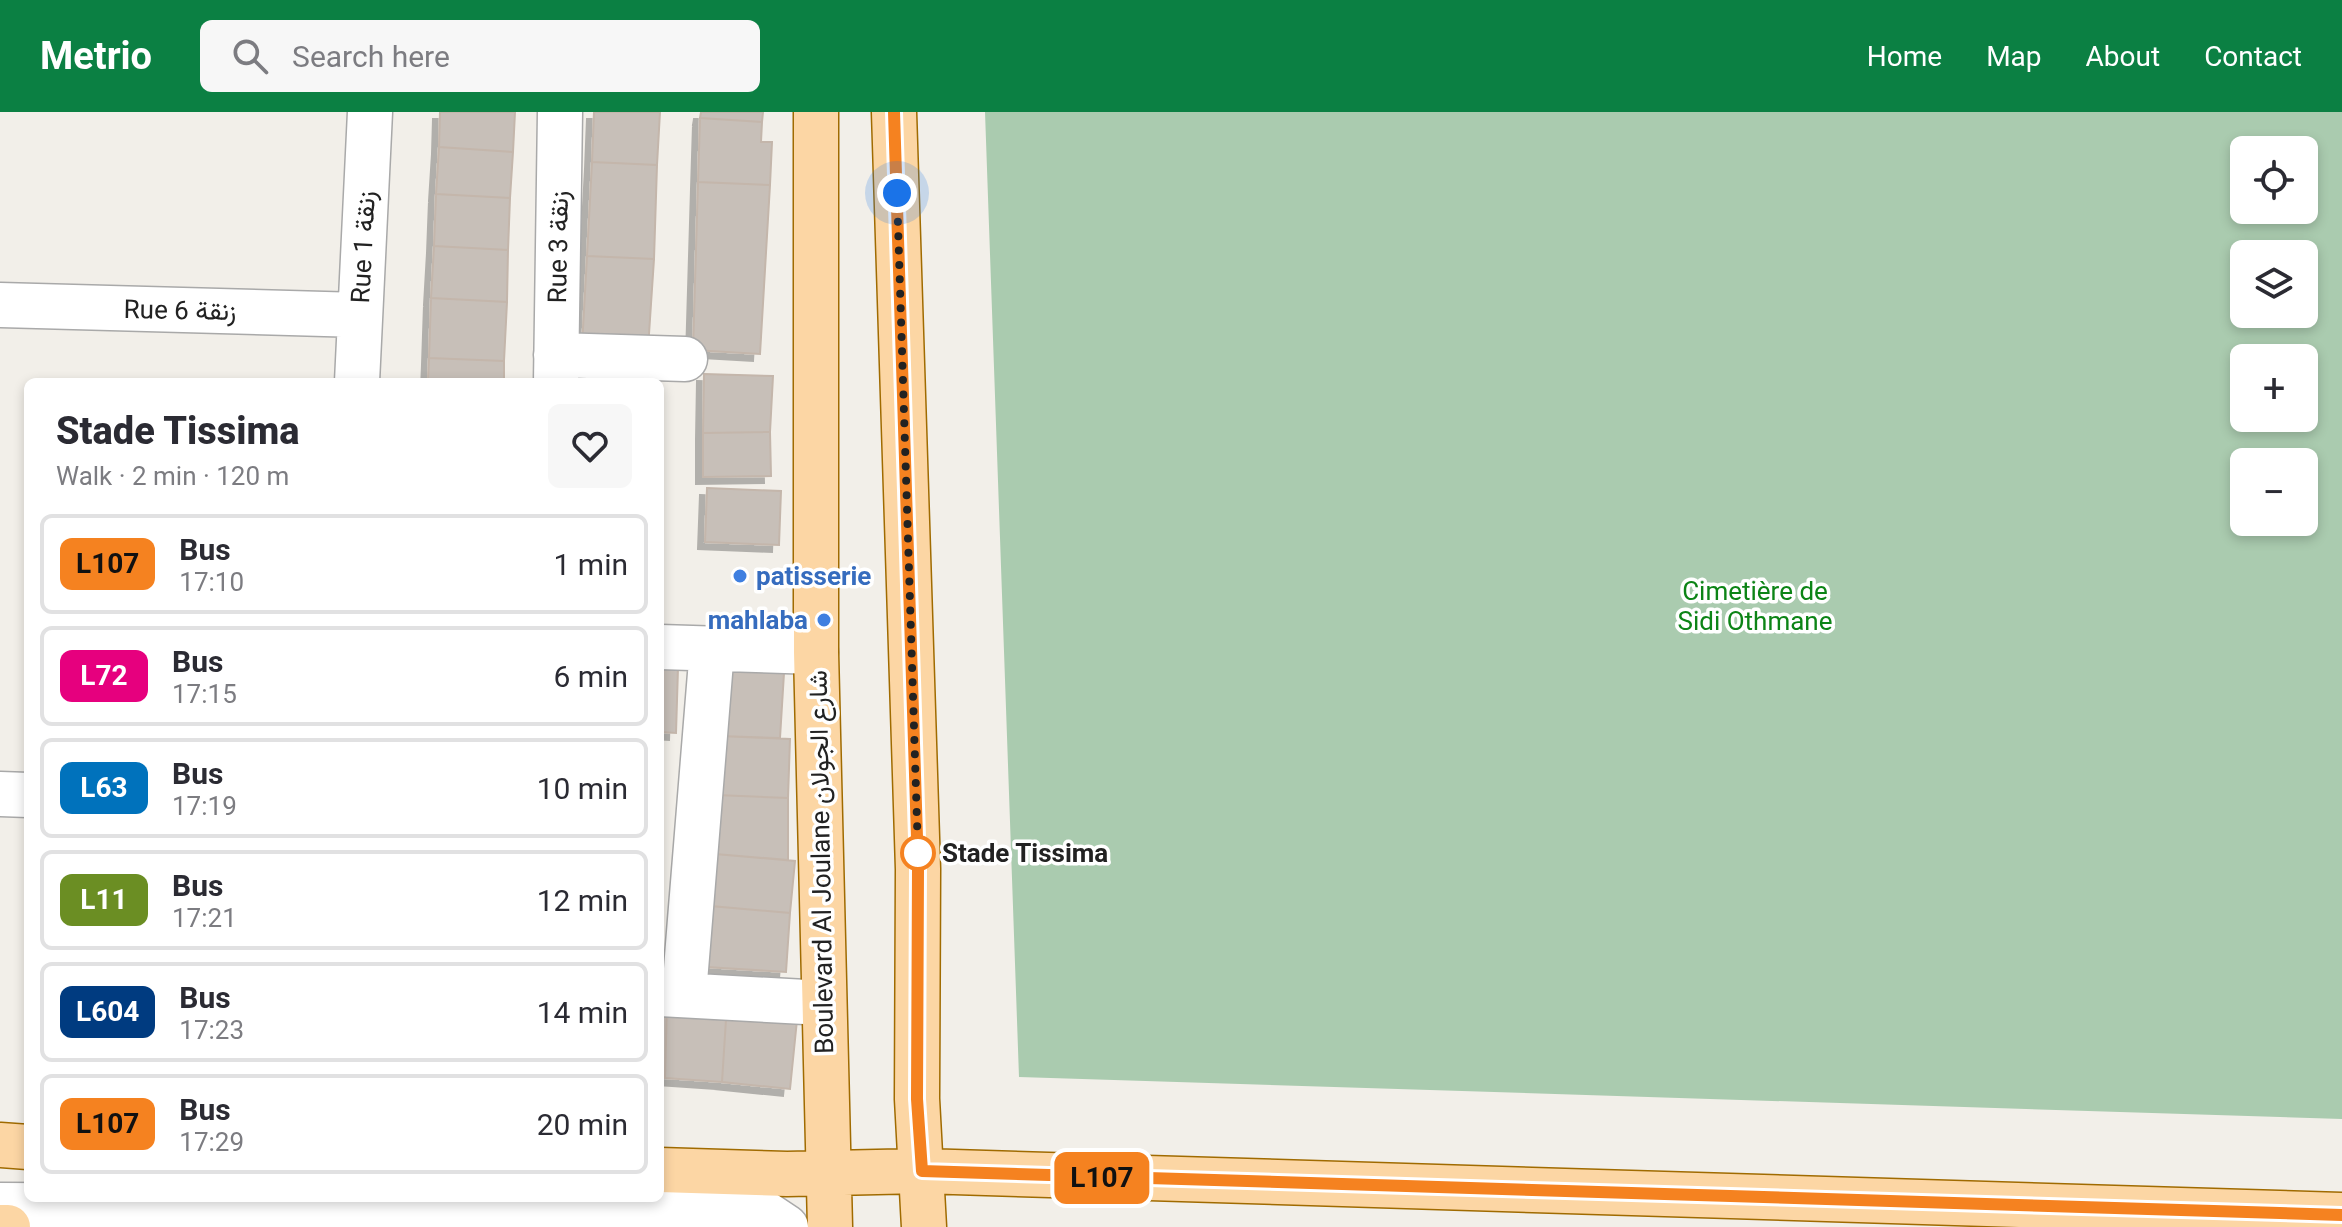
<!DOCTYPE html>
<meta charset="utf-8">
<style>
:root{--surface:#fff;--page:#f7f7f7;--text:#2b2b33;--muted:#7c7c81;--line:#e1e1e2;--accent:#0b8043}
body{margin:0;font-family:Roboto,Vazirmatn,sans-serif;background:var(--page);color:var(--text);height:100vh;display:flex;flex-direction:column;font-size:30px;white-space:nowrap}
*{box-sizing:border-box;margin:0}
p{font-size:26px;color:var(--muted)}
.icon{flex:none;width:44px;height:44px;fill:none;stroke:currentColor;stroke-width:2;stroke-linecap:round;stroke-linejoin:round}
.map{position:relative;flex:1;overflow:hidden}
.details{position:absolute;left:24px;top:266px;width:640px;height:824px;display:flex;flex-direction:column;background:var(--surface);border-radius:12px;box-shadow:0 4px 12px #0003}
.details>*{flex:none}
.badge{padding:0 16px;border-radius:12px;font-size:28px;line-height:52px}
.tools{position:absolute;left:2230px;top:24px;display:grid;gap:16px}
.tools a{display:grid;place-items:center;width:88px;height:88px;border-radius:12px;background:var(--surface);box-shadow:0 4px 12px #0003;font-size:40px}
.you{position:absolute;width:40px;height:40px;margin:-20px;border:6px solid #fff;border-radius:50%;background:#1a73e8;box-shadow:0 0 0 12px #1a73e833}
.map>.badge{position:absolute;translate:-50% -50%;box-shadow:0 0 0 4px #fff}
.round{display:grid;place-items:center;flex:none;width:84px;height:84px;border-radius:12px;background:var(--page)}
.head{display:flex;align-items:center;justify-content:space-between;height:136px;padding:0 32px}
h1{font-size:38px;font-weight:800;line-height:60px}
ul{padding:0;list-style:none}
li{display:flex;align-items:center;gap:24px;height:100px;margin:0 16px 12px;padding:0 16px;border:4px solid var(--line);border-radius:12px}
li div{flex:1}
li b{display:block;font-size:30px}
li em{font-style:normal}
li .badge{min-width:88px;font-weight:700;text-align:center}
header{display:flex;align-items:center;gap:48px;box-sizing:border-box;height:112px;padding:0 40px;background:var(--accent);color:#fff}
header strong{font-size:38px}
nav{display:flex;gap:44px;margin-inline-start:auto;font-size:28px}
.search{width:560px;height:72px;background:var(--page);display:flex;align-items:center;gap:20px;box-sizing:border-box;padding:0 28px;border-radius:12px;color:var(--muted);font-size:30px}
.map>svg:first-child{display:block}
.cemetery{fill:#aacbaf;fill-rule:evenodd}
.building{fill:#c7bfb8;stroke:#c4b6ab;stroke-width:2;filter:url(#shadow)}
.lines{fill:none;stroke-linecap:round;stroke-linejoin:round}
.minor-casing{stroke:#a9a9a9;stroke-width:47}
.major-casing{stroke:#a06b00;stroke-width:47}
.minor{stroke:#fff;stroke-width:44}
.major{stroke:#fcd6a4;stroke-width:44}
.line-casing{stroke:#fff;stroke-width:18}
.line{stroke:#f58220;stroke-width:12}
.walk{stroke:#222;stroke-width:8;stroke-dasharray:0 14.4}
.shop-dot{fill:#3f7fe0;stroke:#fff;stroke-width:3}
.stop-dot{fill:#fff;stroke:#f58220;stroke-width:4}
.labels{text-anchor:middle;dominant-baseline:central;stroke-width:7;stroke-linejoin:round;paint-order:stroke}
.street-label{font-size:26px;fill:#222;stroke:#fff}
.shop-label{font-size:26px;font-weight:bold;fill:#366cbe;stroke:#fff;text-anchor:start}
.park-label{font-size:26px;fill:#0c8416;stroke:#fff}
.stop-label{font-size:26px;font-weight:bold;fill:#222;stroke:#fff;text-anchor:start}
</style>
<header>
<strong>Metrio</strong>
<div class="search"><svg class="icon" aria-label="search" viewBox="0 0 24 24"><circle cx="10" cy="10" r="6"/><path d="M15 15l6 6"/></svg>Search here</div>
<nav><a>Home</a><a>Map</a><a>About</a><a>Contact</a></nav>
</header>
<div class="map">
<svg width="2342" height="1115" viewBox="0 0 2342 1115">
<defs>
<filter id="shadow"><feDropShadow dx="-7" dy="7" stdDeviation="0" flood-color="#0004"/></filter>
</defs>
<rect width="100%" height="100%" fill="#f2efe9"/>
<!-- cemetery -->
<path class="cemetery" d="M 985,0 L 2342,0 L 2342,1007 L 1019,965 ZM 2244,38 L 2304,38 L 2304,98 L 2244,98 ZM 2244,142 L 2304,142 L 2304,202 L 2244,202 ZM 2244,246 L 2304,246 L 2304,306 L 2244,306 ZM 2244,350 L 2304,350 L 2304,410 L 2244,410 Z"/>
<!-- building -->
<path class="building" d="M 440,0 L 515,0 L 513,40 L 439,35 Z
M 594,0 L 660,0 L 657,53 L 592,50 Z
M 701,0 L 763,0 L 762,10 L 700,6 Z
M 700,6 L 762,10 L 761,30 L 772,30 L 770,73 L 698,70 Z
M 439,35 L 513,40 L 510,86 L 436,82 Z
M 592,50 L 657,53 L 654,147 L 587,144 Z
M 698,70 L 770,73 L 760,242 L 693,238 Z
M 436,82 L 510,86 L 508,138 L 434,134 Z
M 434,134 L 508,138 L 507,190 L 431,186 Z
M 587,144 L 654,147 L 648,237 L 582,234 Z
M 431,186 L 507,190 L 504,249 L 429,246 Z
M 429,246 L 504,249 L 504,270 L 428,270 Z
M 597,259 L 660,262 L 660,270 L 596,270 Z
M 704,262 L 773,264 L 770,320 L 703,321 Z
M 770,320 L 771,364 L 703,365 L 703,321 Z
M 707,376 L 781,379 L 779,433 L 705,430 Z
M 719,554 L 784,561 L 780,626 L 719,624 Z
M 660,555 L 678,556 L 676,621 L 660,620 Z
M 719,624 L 790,627 L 788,686 L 716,683 Z
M 716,683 L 788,686 L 788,748 L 715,742 Z
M 715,742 L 795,749 L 790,801 L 711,794 Z
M 711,794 L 790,801 L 786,860 L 706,855 Z
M 660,892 L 667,892 L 665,966 L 660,966 Z
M 667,892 L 727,892 L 722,970 L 665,966 Z
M 727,892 L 798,898 L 790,977 L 722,970 Z"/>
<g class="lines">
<!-- minor casing -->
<g class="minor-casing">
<path id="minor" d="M 0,193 L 360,203
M 556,243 L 685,247
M 357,270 L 370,0
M 556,270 L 560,0
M 660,535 L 816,540
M 0,682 L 28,683
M 660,882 L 824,891
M 684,882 L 712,537
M 0,1093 L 759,1097 L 786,1115"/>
</g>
<!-- major casing -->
<g class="major-casing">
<path id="major" d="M 816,0 L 816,540 L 830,1115
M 894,0 L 918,757 L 917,987 L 924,1115
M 0,1033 L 28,1035
M 660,1058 L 787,1062 L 922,1059 L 2342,1103
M 0,1115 L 8,1115"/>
</g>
<!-- minor -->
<use href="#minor" class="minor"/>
<!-- major -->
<use href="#major" class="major"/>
</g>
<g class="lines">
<!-- line casing -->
<g class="line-casing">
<path id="line" d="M 894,0 L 918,757 L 917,987 L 922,1059 L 2342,1103"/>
</g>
<!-- line -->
<use href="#line" class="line"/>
<!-- walk -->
<path class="walk" d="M 897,81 L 918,741"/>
</g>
<!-- markers -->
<g class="shop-dot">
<circle cx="740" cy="464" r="8"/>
<circle cx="824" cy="508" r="8"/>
</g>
<circle class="stop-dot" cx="918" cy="741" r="16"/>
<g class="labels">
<!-- street labels -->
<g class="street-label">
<text transform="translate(363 135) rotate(-87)">Rue 1 زنقة</text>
<text transform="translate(558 135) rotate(-89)">Rue 3 زنقة</text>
<text transform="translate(180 198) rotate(1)">Rue 6 زنقة</text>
<text transform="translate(821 750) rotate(-91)">Boulevard Al Joulane شارع الجولان</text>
</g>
<!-- shop labels -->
<g class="shop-label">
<text x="756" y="464">patisserie</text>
<text x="808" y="508" text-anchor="end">mahlaba</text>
</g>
<!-- park labels -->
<g class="park-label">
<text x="1755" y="479">Cimetière de<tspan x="1755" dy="30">Sidi Othmane</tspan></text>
</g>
<!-- stop labels -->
<g class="stop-label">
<text x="942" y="741">Stade Tissima</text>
</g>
</g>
</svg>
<div class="tools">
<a><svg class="icon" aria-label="locate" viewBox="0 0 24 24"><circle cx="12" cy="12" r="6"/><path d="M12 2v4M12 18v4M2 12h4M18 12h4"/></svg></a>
<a><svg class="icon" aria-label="layers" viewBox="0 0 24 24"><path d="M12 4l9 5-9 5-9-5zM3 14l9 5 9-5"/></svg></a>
<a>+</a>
<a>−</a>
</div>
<div class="you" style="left:897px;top:81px"></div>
<b class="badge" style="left:1102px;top:1066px;background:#f58220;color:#111">L107</b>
<section class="details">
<div class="head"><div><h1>Stade Tissima</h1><p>Walk · 2 min · 120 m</p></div><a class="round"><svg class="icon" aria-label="heart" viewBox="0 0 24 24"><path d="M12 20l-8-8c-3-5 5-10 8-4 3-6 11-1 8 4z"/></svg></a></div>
<ul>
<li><span class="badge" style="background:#f58220;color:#111">L107</span><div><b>Bus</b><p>17:10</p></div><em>1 min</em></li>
<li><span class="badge" style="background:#e6007e;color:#fff">L72</span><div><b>Bus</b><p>17:15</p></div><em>6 min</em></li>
<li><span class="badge" style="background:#0072bc;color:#fff">L63</span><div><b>Bus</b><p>17:19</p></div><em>10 min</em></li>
<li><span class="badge" style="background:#6b8e23;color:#fff">L11</span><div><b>Bus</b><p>17:21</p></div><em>12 min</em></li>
<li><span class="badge" style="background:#003b80;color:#fff">L604</span><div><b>Bus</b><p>17:23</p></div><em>14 min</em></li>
<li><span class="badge" style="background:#f58220;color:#111">L107</span><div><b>Bus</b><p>17:29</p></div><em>20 min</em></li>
</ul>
</section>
</div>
